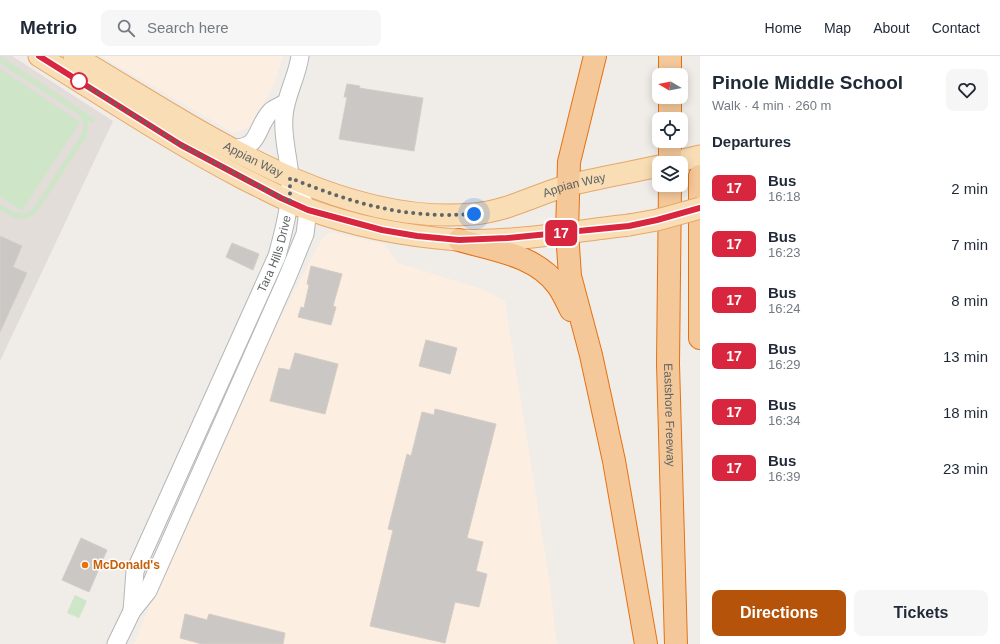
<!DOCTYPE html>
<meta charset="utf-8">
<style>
:root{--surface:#fff;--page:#f6f6f7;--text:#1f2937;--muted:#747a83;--line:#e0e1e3;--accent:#b45309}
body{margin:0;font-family:Helvetica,sans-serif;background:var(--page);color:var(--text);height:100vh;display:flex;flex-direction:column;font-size:15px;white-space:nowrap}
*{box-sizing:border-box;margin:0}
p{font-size:13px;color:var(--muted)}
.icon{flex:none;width:22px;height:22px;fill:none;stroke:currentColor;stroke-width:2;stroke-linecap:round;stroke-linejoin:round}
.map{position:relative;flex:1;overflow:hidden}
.sheet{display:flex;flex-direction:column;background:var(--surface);width:300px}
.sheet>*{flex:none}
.badge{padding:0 8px;border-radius:6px;font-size:14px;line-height:26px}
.needle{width:26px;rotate:280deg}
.fabs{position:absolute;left:652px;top:12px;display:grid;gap:8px}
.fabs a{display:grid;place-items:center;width:36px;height:36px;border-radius:8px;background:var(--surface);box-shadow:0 2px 10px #0003;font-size:20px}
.you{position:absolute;width:20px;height:20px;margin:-10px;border:3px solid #fff;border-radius:50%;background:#1a73e8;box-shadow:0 0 0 6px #1a73e833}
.map>.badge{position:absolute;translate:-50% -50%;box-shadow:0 0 0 2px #fff}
h2{padding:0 12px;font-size:15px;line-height:36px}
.round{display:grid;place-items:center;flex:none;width:42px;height:42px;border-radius:8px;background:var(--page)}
.headline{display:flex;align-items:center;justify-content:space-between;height:68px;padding:0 12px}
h1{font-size:19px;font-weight:600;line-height:30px}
.primary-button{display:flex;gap:8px;margin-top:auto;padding:8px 12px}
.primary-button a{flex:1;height:46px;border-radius:8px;background:var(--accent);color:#fff;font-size:16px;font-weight:600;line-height:46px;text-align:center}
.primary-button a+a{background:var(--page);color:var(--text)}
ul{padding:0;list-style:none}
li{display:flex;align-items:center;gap:12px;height:56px;padding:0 12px}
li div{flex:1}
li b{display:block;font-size:15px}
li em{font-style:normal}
li .badge{min-width:44px;font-weight:700;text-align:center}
header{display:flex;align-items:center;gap:24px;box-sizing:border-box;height:56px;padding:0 20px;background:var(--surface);border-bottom:1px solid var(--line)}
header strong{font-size:19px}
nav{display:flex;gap:22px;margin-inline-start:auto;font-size:14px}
.search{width:280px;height:36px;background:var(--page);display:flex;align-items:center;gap:10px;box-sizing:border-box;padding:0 14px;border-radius:8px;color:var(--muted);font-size:15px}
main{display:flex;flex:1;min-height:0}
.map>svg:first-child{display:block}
.commercial{fill:#fcefe1}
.education{fill:#e2ddd9}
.green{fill:#cee5c7}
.building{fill:#cbc7c4;stroke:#d4cdc6}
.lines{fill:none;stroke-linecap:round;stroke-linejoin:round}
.minor-casing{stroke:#b3b6b8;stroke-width:19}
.major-casing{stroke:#e7a76a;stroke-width:23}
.highway-casing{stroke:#e47213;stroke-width:24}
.minor{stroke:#fff;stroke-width:17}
.major{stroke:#f9ddb4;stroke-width:21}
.highway{stroke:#f5c89a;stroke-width:22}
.major-bridge-casing{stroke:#e7a76a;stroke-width:23;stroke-linecap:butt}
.major-bridge{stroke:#f9ddb4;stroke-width:21}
.line-casing{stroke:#fff;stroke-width:9}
.line{stroke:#d7263d;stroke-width:6}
.walk{stroke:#5f6466;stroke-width:4;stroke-dasharray:0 7.2}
.stop-dot{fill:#fff;stroke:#d7263d;stroke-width:2}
.food-dot{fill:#e8710a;stroke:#fff;stroke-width:1.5}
.labels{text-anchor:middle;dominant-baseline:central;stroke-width:3;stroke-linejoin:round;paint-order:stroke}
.street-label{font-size:12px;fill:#5f6466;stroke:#fff}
.food-label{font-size:12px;font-weight:bold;fill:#c56008;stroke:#fff;text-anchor:start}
</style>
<header>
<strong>Metrio</strong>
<div class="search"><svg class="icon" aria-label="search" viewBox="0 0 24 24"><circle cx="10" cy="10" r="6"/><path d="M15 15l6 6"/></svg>Search here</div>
<nav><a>Home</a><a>Map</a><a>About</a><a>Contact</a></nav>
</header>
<main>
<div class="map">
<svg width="700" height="588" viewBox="0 0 700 588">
<rect width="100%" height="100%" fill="#f0ece8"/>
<!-- commercial -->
<path class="commercial" d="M 101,0 L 283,0 L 283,1 L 273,31 L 248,72 L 234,77 Z
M 329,176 L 384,188 L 398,207 L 485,234 L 505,245 L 549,521 L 557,588 L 134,588 L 194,443 L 275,272 L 321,184 Z"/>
<!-- education -->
<path class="education" d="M 0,0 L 12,0 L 113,65 L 0,305 Z"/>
<!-- green -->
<path class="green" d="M 0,0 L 95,63 L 92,67 L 88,65 L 87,80 L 37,156 C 24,167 14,163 0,154 L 0,148 C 11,155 20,162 33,153 L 82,78 L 84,67 L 78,58 L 0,7 Z
M 0,13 L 80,66 L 22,155 L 0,141 Z
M 75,539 L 87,545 L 79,562 L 67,557 Z"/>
<!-- building -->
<path class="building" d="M 347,28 L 360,30 L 359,32 L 423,42 L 414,95 L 339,83 L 347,41 L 344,41 Z
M 0,180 L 22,190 L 13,211 L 27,217 L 0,276 Z
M 232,187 L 259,198 L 253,214 L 226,201 Z
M 311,210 L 342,218 L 333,250 L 336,251 L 331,269 L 298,261 L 301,251 L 304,252 L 309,229 L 307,228 Z
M 426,284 L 457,292 L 450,318 L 419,310 Z
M 295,297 L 338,308 L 325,358 L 270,345 L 279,312 L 290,314 Z
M 435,353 L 496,368 L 467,482 L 483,486 L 476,515 L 487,518 L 479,551 L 455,546 L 445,587 L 370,570 L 393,474 L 388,473 L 407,398 L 411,400 L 422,356 L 434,359 Z
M 81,482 L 107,494 L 89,536 L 62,524 Z
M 185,558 L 207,564 L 209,558 L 285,577 L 283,588 L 202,588 L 180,582 Z"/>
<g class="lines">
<!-- minor casing -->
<g class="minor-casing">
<g id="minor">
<path d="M 230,92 C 262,93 254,73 271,55 C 275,52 280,50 285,47"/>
<path id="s1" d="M 132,555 L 135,515 L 277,200 C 284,174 291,149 290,122 C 289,102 282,81 284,61 C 285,40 297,22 300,0"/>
<path d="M 116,588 L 132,555 L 148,535 L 287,222 L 305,178 L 308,154 L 302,143"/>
</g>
</g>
<!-- major casing -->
<g class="major-casing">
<g id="major">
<path d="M 39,0 C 107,42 173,86 244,123 C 265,133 286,145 308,153 C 355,171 407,180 457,184 C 512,187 574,175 629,169"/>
<path id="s2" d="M 74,0 C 191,68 331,171 473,158 C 505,156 535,139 566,130 C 597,122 628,117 659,110"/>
<path d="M 671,107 L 700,100"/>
</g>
</g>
<!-- highway casing -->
<g class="highway-casing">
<g id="highway">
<path d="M 595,0 L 569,106 L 567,176 L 570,220 L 591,299 L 614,405 L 646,588"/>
<path d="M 670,0 L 670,19"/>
<path d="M 670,63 L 670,41"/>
<path d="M 670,107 L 670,85"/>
<path d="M 700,120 L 700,282"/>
<path id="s3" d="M 670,129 L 668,308 L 676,588"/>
<path d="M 459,184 C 493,194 536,199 558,230 C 563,237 567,246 571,254"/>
</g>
</g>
<!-- minor -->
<use href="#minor" class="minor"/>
<!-- major -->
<use href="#major" class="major"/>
<!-- highway -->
<use href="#highway" class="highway"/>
<!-- major-bridge casing -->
<g class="major-bridge-casing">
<path id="major-bridge" d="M 629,169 L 657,164 L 700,152"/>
</g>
<!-- major-bridge -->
<use href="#major-bridge" class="major-bridge"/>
</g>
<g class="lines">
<!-- line casing -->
<g class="line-casing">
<path id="line" d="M 39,0 L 181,89 L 281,142 L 308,154 L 382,174 L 417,180 L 459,184 L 507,182 L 629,170 L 657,164 L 700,152"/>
</g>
<!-- line -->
<use href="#line" class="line"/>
<!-- walk -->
<path class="walk" d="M 79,25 L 181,89 L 290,146 L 290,122 C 355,148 404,163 474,158"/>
</g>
<!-- markers -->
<circle class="stop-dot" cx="79" cy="25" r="8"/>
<circle class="food-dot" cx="85" cy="509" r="4"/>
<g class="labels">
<!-- street labels -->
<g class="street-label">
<text stroke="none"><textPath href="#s2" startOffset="207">Appian Way</textPath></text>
<text stroke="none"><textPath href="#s2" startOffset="542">Appian Way</textPath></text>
<text stroke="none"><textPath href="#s1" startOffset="387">Tara Hills Drive</textPath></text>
<text stroke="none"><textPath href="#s3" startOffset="230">Eastshore Freeway</textPath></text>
</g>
<!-- food labels -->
<g class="food-label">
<text x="93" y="509">McDonald's</text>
</g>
</g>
</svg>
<div class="fabs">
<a><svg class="needle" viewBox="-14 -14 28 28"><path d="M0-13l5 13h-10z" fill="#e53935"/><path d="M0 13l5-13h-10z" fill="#747a83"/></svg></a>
<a><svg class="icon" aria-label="locate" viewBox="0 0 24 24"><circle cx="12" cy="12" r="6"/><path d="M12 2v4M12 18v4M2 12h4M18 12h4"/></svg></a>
<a><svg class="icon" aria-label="layers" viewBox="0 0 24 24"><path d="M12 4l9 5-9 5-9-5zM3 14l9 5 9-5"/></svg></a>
</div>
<div class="you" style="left:474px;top:158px"></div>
<b class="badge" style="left:561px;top:177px;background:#d7263d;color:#fff">17</b>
</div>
<section class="sheet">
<div class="headline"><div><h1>Pinole Middle School</h1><p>Walk · 4 min · 260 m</p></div><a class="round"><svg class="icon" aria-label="heart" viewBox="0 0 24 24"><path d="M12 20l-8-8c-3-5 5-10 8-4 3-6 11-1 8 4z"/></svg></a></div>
<h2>Departures</h2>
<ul>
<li><span class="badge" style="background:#d7263d;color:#fff">17</span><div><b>Bus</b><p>16:18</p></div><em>2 min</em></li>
<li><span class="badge" style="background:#d7263d;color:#fff">17</span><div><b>Bus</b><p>16:23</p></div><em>7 min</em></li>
<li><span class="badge" style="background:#d7263d;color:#fff">17</span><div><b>Bus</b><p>16:24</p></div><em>8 min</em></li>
<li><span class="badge" style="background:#d7263d;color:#fff">17</span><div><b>Bus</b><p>16:29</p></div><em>13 min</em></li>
<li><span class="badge" style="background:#d7263d;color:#fff">17</span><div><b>Bus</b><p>16:34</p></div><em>18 min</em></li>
<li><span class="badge" style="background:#d7263d;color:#fff">17</span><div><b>Bus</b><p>16:39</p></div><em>23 min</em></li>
</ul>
<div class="primary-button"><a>Directions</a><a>Tickets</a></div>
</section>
</main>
